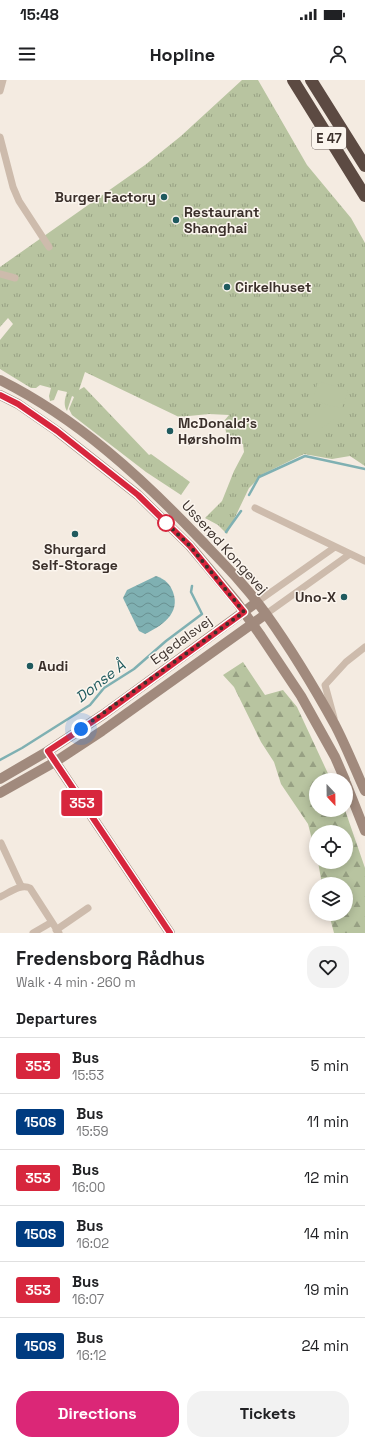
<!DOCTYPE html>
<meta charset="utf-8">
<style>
:root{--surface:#fff;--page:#f2f2f2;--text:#202124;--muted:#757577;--line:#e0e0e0;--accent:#db2777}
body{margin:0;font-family:"Space Grotesk",sans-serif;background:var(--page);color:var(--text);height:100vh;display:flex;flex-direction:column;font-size:15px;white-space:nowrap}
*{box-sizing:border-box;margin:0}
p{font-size:13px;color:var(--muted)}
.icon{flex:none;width:22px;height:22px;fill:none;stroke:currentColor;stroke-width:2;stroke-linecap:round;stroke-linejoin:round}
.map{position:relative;height:853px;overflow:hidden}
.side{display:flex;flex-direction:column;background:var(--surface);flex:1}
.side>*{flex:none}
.badge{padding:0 8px;border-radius:3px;font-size:14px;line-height:26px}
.needle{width:26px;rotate:158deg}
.fabs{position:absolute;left:309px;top:693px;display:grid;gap:8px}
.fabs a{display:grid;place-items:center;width:44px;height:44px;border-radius:50%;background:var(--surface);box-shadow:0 2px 10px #0003;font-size:20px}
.you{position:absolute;width:20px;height:20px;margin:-10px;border:3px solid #fff;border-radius:50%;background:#1a73e8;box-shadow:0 0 0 6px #1a73e833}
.map>.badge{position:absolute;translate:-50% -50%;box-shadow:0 0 0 2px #fff}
h2{padding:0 16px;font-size:15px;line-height:36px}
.round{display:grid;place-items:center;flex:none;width:42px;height:42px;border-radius:16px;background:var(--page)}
.overview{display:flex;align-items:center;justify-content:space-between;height:68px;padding:0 16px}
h1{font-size:19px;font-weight:700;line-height:30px}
.cta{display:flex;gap:8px;margin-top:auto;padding:8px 16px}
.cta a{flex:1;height:46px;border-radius:16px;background:var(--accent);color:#fff;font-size:16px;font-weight:700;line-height:46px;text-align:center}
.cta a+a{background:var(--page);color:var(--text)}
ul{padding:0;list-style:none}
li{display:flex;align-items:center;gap:12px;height:56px;padding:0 16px;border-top:1px solid var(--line)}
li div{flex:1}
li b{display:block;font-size:15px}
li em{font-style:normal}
li .badge{min-width:44px;font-weight:700;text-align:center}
.status{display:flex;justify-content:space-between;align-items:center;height:28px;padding:0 20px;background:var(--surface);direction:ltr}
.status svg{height:11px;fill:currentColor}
header{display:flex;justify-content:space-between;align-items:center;height:52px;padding:0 16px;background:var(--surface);font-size:18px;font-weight:700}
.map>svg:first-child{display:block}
.grass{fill:url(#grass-tufts)}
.forest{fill:url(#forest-firs)}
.park{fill:#b8c4a0}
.water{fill:url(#water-waves)}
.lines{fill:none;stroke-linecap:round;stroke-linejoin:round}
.stream{stroke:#7fb0b2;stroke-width:2.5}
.street{stroke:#cdbbac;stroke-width:7}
.secondary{stroke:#a18a7d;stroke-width:10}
.highway{stroke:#5c4a42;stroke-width:12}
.line-casing{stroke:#fff;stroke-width:9}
.line{stroke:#d7263d;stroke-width:6}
.walk{stroke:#3b302b;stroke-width:4;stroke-dasharray:0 7.2}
.poi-dot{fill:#1f5a5e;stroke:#fbf5ee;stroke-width:1.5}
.stop-dot{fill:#fff;stroke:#d7263d;stroke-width:2}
.labels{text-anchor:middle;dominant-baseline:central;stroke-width:3;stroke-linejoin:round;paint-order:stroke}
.shield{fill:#fbf5ee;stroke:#756b66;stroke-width:1}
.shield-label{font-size:13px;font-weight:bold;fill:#3b302b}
.poi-label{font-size:14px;font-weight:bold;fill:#3b302b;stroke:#fbf5ee;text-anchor:start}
.street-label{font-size:14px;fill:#3b302b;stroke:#fbf5ee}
.water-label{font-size:15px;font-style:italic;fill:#1f5a5e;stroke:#fbf5ee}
</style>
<div class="status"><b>15:48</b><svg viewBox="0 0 49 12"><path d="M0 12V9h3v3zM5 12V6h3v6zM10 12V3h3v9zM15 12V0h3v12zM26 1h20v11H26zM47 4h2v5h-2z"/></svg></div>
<header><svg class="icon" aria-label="menu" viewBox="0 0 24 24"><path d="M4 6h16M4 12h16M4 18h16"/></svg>Hopline<svg class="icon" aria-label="person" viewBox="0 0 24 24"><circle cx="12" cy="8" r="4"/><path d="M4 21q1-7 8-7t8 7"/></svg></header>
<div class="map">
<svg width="365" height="853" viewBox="0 0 365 853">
<defs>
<pattern id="grass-tufts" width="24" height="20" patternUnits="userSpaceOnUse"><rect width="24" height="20" fill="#b8c4a0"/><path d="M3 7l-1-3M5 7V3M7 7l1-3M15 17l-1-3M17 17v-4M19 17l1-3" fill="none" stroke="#97a083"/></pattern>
<pattern id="forest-firs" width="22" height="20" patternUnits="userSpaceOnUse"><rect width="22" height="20" fill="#b8c4a0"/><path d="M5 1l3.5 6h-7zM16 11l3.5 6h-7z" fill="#97a083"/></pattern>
<pattern id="water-waves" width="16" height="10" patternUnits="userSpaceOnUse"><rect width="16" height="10" fill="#7fb0b2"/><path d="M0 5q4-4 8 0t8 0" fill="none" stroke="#699091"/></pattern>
</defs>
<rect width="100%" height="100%" fill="#f4ebe1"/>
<!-- grass -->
<path class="grass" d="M 242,0 L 258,0 L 307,85 L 351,138 L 365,163 L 365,386 L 350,376 L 332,379 L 304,374 L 263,394 L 249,408 L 227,454 L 218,445 L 205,438 L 222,421 L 234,391 L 244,372 L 243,364 L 225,361 L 226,352 L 224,341 L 229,335 L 209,334 L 179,337 L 85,292 L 79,310 L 84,307 L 149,375 L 151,374 L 190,402 L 181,415 L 146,392 L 72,335 L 69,329 L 74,317 L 72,316 L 67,331 C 63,324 65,319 67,312 L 58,310 L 54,320 L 50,321 L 49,316 L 51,308 L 40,305 L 36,308 L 31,308 L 0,289 L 0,260 L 13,244 L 8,238 L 0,247 L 0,187 L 145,85 L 181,56 Z"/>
<!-- forest -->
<path class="forest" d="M 243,582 L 265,615 L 283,610 L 297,627 L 331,700 L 316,700 L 316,730 L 345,730 L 365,788 L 365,853 L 334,853 L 329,834 L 346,834 L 346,804 L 322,804 L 318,782 L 346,782 L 346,752 L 316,752 L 316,775 L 308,744 L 281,704 L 274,682 L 261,662 L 234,607 L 223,595 Z"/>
<!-- park -->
<path class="park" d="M 318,301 L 348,310 L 342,328 L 329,325 L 338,337 L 313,354 L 304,342 L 328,325 L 313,320 Z"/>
<!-- water -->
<path class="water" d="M 156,496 C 165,499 170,504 173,512 C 181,534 161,546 145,554 L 139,551 L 123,518 L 127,510 Z"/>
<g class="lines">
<!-- stream -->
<path class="stream" d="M 249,415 L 259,397 L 305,376 L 365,389
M 226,452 L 241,431
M 0,680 L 22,668 L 90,625 L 104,608 L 134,589 L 166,561 L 202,534 L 191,512 L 192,506"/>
<!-- street -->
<path class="street" d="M 0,11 L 3,0
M 0,57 L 13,107 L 19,121 L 49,167
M 0,194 L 15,198
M 255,428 L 365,481
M 257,522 L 335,467
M 266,534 L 350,474
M 334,638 L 325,605 L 346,582 L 365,567
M 1,763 L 21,806
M 0,817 C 9,813 21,803 30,808 L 59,853
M 56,850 L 88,828
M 33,853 L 52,842"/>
<!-- secondary -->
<path class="secondary" d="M 0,300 C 78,339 141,397 200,459 C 223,483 247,507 266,534 C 291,569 314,607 335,645 C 346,666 355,689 365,711
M 0,315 L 18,324 L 57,351 L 138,415 L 190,466 L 236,521 L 261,556 L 301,616 L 335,677 L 345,700
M 52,677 L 170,853
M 0,699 L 48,671 L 104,634 L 257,522
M 346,703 L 365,751
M 0,713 L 55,682 L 102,651 L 266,534"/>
<!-- highway -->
<path class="highway" d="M 293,0 L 365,116
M 311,0 L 365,86"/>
</g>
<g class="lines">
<!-- line casing -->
<g class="line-casing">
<path id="line" d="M 0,315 L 18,324 L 57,351 L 138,415 L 190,466 L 244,532 L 104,634 L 48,671 L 170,853"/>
</g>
<!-- line -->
<use href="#line" class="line"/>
<!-- walk -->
<path class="walk" d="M 81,649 L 244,532 L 190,466 L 166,443"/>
</g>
<!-- markers -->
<g class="poi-dot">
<circle cx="164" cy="117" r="4"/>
<circle cx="176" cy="140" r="4"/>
<circle cx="227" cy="207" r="4"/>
<circle cx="170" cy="351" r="4"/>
<circle cx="75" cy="454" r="4"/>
<circle cx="344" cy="517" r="4"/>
<circle cx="30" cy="586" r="4"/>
</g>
<circle class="stop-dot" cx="166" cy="443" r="8"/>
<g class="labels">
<!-- shield labels -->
<rect class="shield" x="312" y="47" width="34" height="22" rx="3"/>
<g class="shield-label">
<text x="329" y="58">E 47</text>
</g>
<!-- poi labels -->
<g class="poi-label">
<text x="156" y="117" text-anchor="end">Burger Factory</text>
<text x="184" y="132">Restaurant<tspan x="184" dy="16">Shanghai</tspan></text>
<text x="235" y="207">Cirkelhuset</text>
<text x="178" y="343">McDonald's<tspan x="178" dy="16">Hørsholm</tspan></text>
<text x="75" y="469" text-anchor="middle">Shurgard<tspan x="75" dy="16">Self-Storage</tspan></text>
<text x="336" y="517" text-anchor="end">Uno-X</text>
<text x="38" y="586">Audi</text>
</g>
<!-- street labels -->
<g class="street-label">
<text transform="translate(225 467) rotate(48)">Usserød Kongevej</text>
<text transform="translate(181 560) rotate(-36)">Egedalsvej</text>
</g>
<!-- water labels -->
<g class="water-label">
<text transform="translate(100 601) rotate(-38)">Donse Å</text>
</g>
</g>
</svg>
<div class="fabs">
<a><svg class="needle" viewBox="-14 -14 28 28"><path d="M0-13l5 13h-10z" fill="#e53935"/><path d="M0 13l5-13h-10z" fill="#757577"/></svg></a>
<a><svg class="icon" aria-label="locate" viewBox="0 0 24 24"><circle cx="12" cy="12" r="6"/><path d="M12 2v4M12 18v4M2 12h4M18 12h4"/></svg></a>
<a><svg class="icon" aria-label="layers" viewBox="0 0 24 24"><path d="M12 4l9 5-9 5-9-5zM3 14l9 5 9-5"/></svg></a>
</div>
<div class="you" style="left:81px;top:649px"></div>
<b class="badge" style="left:82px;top:723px;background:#d7263d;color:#fff">353</b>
</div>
<section class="side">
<div class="overview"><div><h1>Fredensborg Rådhus</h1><p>Walk · 4 min · 260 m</p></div><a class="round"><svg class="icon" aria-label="heart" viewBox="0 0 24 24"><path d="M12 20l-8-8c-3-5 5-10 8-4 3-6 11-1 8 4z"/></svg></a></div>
<h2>Departures</h2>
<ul>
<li><span class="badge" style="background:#d7263d;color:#fff">353</span><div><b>Bus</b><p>15:53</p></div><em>5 min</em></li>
<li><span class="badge" style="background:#003b80;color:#fff">150S</span><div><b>Bus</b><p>15:59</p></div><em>11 min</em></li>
<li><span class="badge" style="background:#d7263d;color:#fff">353</span><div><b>Bus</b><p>16:00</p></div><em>12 min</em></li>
<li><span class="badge" style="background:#003b80;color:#fff">150S</span><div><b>Bus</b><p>16:02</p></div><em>14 min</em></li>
<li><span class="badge" style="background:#d7263d;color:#fff">353</span><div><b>Bus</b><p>16:07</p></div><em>19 min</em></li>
<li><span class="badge" style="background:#003b80;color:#fff">150S</span><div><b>Bus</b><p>16:12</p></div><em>24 min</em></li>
</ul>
<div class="cta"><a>Directions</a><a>Tickets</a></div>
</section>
